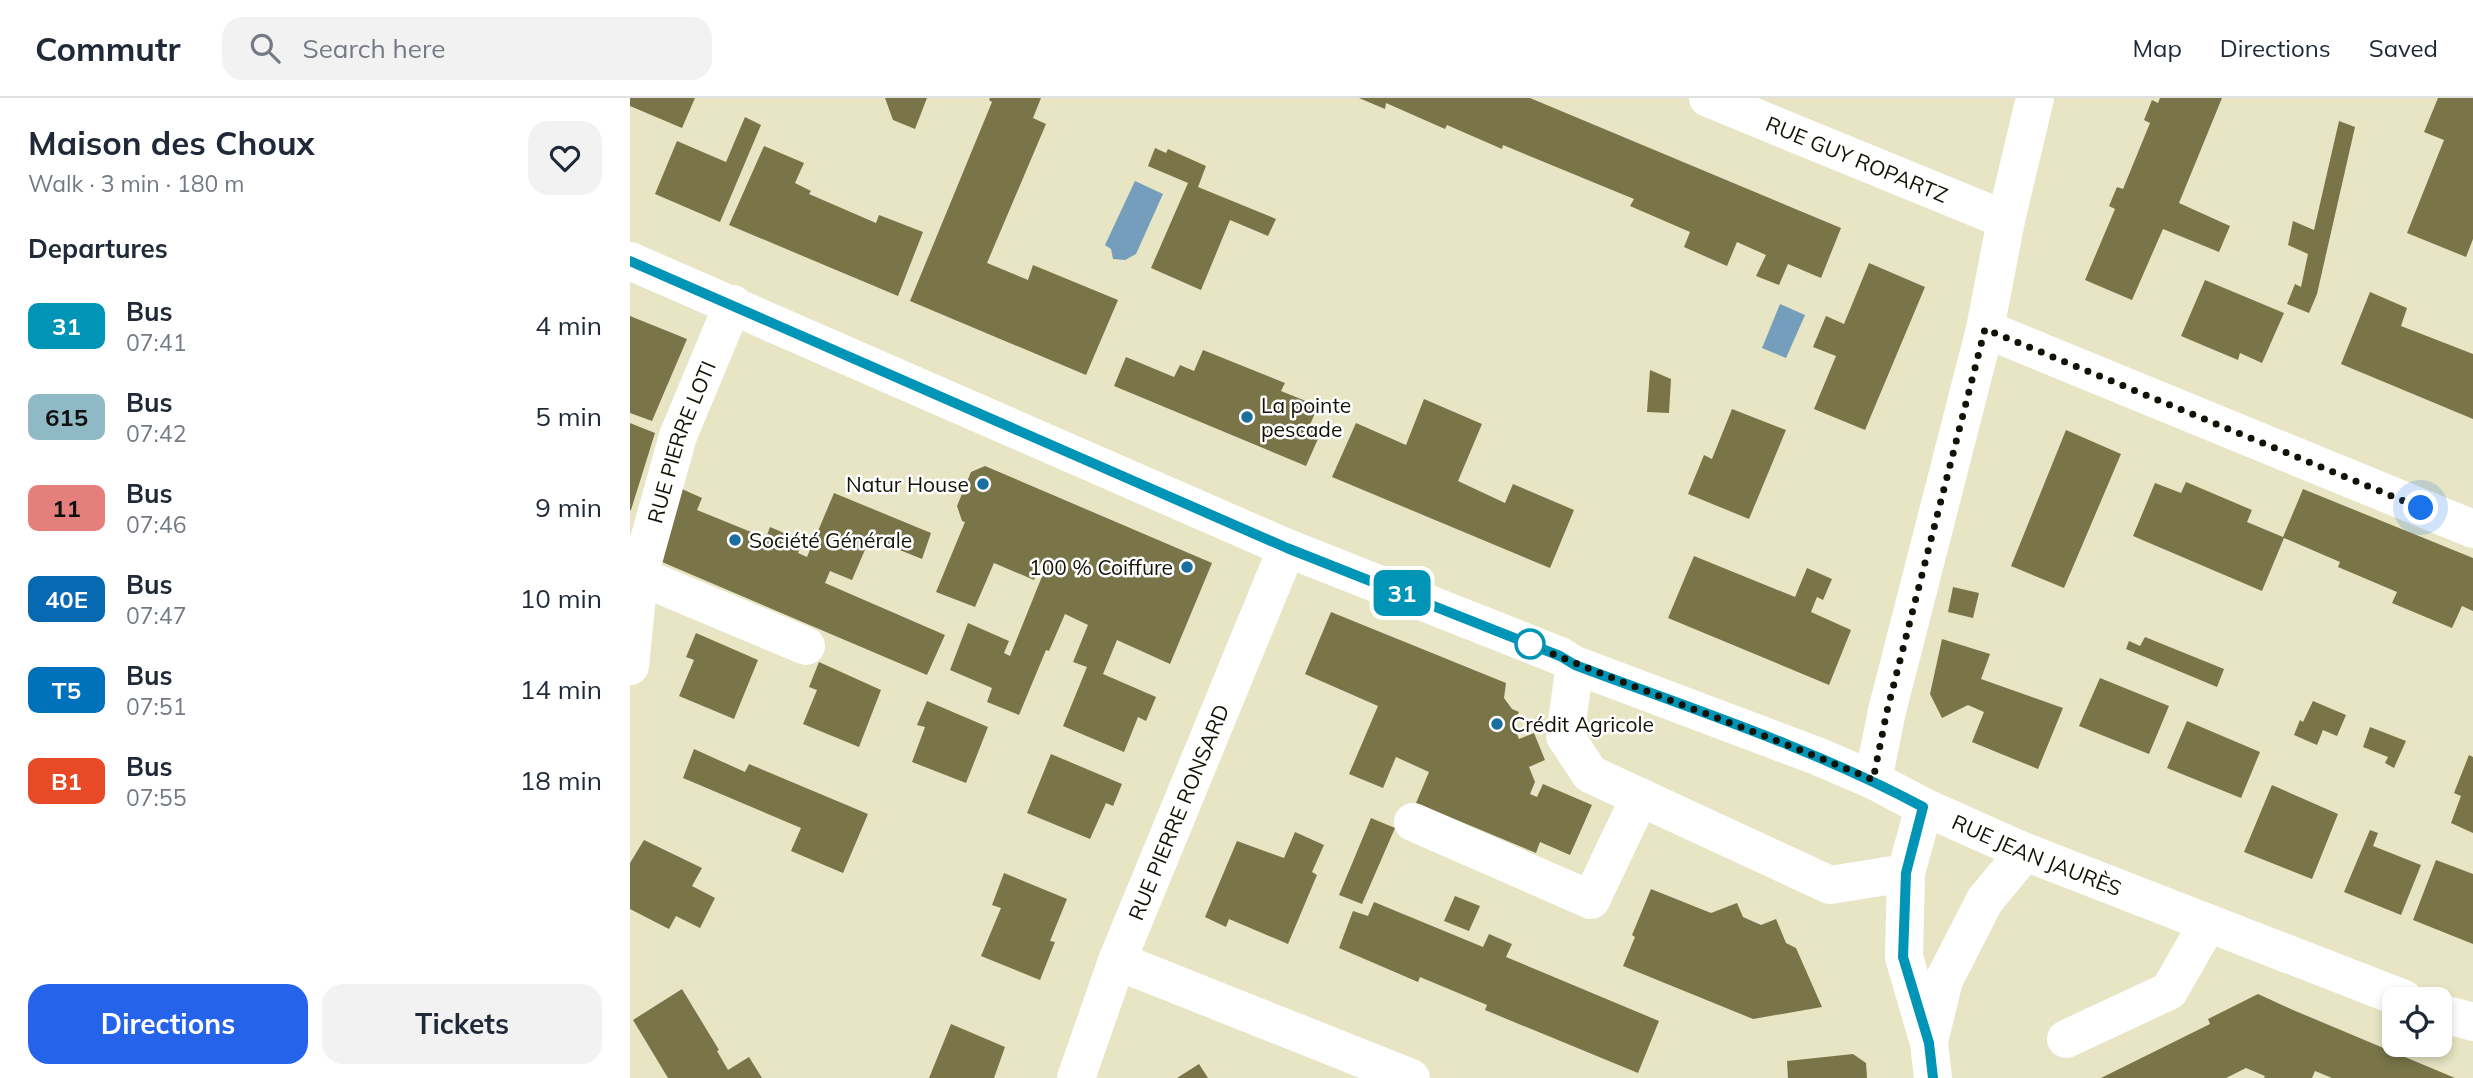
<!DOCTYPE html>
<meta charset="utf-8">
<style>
:root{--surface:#fff;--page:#f2f2f3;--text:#1f2937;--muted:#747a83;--line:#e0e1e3;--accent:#2563eb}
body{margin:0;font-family:Mulish,sans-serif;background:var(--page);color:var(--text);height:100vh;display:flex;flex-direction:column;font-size:26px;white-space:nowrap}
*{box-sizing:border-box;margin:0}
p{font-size:23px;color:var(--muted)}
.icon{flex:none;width:38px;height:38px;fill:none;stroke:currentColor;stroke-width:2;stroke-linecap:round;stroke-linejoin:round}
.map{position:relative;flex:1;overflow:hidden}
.details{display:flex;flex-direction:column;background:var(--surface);width:630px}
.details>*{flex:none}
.badge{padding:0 14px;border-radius:10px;font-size:24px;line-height:46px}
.controls{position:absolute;left:1752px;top:889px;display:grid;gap:14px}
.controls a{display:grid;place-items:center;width:70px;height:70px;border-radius:14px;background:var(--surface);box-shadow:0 4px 10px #0003;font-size:35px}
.you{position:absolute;width:35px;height:35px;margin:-18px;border:5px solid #fff;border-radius:50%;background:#1a73e8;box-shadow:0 0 0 10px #1a73e833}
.map>.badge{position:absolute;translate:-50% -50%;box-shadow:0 0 0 4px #fff}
h2{padding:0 28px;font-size:26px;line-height:63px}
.round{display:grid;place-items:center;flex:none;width:74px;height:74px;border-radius:21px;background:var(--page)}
.head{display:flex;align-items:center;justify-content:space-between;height:119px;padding:0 28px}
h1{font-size:33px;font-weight:700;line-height:52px}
.action{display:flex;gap:14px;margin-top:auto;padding:14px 28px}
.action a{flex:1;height:80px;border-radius:21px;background:var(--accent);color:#fff;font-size:28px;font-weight:700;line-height:80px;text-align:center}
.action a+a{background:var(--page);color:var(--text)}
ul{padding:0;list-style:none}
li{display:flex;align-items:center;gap:21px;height:91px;padding:0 28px}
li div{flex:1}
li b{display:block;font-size:26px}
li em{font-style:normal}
li .badge{min-width:77px;font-weight:700;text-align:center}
header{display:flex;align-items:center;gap:42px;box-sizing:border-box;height:98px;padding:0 35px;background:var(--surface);border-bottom:2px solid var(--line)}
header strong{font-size:33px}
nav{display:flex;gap:38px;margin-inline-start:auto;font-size:24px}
.search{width:490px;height:63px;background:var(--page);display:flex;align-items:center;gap:18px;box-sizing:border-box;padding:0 24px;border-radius:21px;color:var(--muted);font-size:26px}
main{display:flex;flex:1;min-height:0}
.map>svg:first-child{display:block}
.water{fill:#749ebb}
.building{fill:#797549}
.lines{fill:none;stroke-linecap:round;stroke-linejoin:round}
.minor{stroke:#fff;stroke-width:38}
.major{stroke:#fff;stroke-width:38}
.line-casing{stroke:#fff;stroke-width:16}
.line{stroke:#0094b7;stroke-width:10}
.walk{stroke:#131206;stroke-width:7;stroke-dasharray:0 12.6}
.poi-dot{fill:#1a6f9f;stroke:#fff;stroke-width:2.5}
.stop-dot{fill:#fff;stroke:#0094b7;stroke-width:3.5}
.labels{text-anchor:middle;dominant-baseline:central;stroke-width:5;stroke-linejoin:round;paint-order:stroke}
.street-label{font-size:21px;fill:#131206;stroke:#fff}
.poi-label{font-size:21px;fill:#131206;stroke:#fff;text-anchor:start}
</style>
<header>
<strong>Commutr</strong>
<div class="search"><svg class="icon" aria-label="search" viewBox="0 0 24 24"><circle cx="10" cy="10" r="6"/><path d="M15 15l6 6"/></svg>Search here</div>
<nav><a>Map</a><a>Directions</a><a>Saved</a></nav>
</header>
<main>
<section class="details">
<div class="head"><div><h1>Maison des Choux</h1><p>Walk · 3 min · 180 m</p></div><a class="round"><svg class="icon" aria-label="heart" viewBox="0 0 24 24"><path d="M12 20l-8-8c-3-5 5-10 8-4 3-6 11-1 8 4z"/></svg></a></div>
<h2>Departures</h2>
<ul>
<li><span class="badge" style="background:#0094b7;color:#fff">31</span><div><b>Bus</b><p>07:41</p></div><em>4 min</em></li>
<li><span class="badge" style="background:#8eb9c5;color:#111">615</span><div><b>Bus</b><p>07:42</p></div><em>5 min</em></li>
<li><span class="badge" style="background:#e47f7b;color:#111">11</span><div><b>Bus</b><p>07:46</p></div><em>9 min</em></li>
<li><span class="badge" style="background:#0669b2;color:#fff">40E</span><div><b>Bus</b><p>07:47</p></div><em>10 min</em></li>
<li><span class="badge" style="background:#0072bc;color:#fff">T5</span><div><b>Bus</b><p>07:51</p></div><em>14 min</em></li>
<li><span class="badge" style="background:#e84927;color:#fff">B1</span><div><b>Bus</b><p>07:55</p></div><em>18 min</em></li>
</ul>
<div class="action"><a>Directions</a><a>Tickets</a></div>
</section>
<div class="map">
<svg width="1843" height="980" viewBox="0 0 1843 980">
<rect width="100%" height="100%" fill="#e7e5c3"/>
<!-- water -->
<path class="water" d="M 505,83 L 533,96 L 506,156 L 495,162 L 483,161 L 481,151 L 475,147 Z
M 1150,206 L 1175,217 L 1156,260 L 1132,250 Z"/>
<!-- building -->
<path class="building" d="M 0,0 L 65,0 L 52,30 L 0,8 Z
M 255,0 L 297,0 L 285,31 L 263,22 Z
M 360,0 L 411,0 L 403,20 L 416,26 L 357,165 L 398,182 L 403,167 L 488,202 L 456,277 L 280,203 L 362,4 L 359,2 Z
M 729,0 L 900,0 L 1211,130 L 1191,180 L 1158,166 L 1149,187 L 1126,178 L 1136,157 L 1107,144 L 1097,168 L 1054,149 L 1060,134 L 1000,108 L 1004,101 L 873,47 L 872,51 L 817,27 L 815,31 L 756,5 L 755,11 Z
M 1530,0 L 1592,0 L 1549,105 L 1600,128 L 1589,154 L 1533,131 L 1502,202 L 1455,182 L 1485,111 L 1479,108 L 1487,89 L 1493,91 L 1520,25 L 1514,22 L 1522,2 L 1528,5 Z
M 1808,0 L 1843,0 L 1843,141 L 1836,159 L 1777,135 L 1814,42 L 1794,34 Z
M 115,19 L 131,27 L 90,124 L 25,96 L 47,43 L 96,64 Z
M 1709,23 L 1725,29 L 1687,196 L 1679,215 L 1657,206 L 1665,186 L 1671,189 L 1678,156 L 1658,147 L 1663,123 L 1684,132 Z
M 134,48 L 174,65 L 165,85 L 181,93 L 179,96 L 246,125 L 249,117 L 293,134 L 268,198 L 99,127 Z
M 525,50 L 536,55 L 538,51 L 576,68 L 568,89 L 646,121 L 638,138 L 600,122 L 571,192 L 521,170 L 558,85 L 518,68 Z
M 1239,165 L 1295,189 L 1235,332 L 1184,311 L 1206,258 L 1183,249 L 1196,218 L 1214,226 Z
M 1575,182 L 1654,215 L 1632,265 L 1610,255 L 1608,262 L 1551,238 Z
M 1740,194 L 1777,210 L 1771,228 L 1843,256 L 1843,321 L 1711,266 Z
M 0,218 L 57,241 L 22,323 L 0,315 Z
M 573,252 L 655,285 L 651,293 L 688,308 L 679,329 L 691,334 L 676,368 L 484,288 L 496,259 L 544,279 L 550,267 L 564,273 Z
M 1020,272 L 1041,281 L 1039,315 L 1017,314 Z
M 794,301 L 852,326 L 828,383 L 875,405 L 883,386 L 944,412 L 920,470 L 702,379 L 726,325 L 776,347 Z
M 1102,311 L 1156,332 L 1119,421 L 1058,396 L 1074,357 L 1082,361 Z
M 0,325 L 25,335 L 1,412 L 0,412 Z
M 1436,332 L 1491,356 L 1434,490 L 1381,468 Z
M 355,368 L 582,465 L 540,566 L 487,542 L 473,576 L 526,599 L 516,623 L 508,619 L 494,654 L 433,628 L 457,569 L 443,564 L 458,527 L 435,516 L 419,553 L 416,552 L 389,617 L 357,604 L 362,590 L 320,572 L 338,525 L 379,543 L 374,555 L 380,558 L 417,466 L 411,464 L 404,482 L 364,465 L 345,509 L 306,494 L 335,424 L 332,423 L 327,408 L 341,374 Z
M 1556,384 L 1622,412 L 1617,424 L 1653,439 L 1673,391 L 1843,460 L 1843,513 L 1832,508 L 1822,530 L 1762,505 L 1767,494 L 1708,469 L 1710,464 L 1654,440 L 1632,493 L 1503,438 L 1525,385 L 1551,395 Z
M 52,391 L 72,400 L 67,412 L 136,440 L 140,429 L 173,443 L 168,455 L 177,459 L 204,395 L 301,435 L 292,461 L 240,440 L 222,482 L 200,473 L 195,485 L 315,537 L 297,577 L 32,464 Z
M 1064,458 L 1165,499 L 1177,470 L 1202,481 L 1193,502 L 1187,499 L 1181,514 L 1221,532 L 1199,587 L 1038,520 Z
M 1323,489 L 1349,495 L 1343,520 L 1318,514 Z
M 701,514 L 876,585 L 874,600 L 882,611 L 889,614 L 883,626 L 889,641 L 904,635 L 915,662 L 899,669 L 905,684 L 900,696 L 907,699 L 913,686 L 962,707 L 940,757 L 910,744 L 906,755 L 786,705 L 799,674 L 766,659 L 753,690 L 719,676 L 748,608 L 675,576 Z
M 66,535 L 128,562 L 104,621 L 49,598 L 64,562 L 56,559 Z
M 1515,539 L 1594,571 L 1587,589 L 1496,551 L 1499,543 L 1510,548 Z
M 1312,541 L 1360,556 L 1351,581 L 1433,610 L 1408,671 L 1342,644 L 1354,614 L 1338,607 L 1312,620 L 1300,596 Z
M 189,564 L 251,592 L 229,649 L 173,626 L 187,592 L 179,589 Z
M 1470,580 L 1539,608 L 1519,656 L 1449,628 Z
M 297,603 L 358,629 L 336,685 L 282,664 L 295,629 L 287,627 Z
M 1683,603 L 1716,617 L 1707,638 L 1693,632 L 1687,647 L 1664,637 L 1670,622 L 1673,624 Z
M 1557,623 L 1630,654 L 1611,700 L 1537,670 Z
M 1740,629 L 1776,643 L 1764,670 L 1755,665 L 1758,659 L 1733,649 Z
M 64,651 L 115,674 L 119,666 L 238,716 L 213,775 L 161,753 L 171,730 L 53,680 Z
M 421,656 L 492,686 L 483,708 L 476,705 L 460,741 L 397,715 Z
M 1839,657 L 1843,659 L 1843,735 L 1821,725 L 1831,698 L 1824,695 Z
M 1642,687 L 1708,716 L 1682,781 L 1614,754 Z
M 741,720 L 765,730 L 732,806 L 709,797 Z
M 1740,732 L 1748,735 L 1743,748 L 1791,767 L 1771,817 L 1714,794 Z
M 665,734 L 694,747 L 682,774 L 687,777 L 658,846 L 599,821 L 596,829 L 575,819 L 607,743 L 654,760 Z
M 14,742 L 72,770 L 62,788 L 85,800 L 70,830 L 46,818 L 39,831 L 0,811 L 0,765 Z
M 1806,762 L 1843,776 L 1843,846 L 1783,822 Z
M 374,775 L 437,801 L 420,843 L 425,844 L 410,882 L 351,858 L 371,810 L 362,807 Z
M 1021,791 L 1081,815 L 1107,805 L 1113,819 L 1131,827 L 1146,821 L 1156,845 L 1166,850 L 1192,909 L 1123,921 L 993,868 L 1005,839 L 1002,837 Z
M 825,798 L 850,808 L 839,833 L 814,823 Z
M 744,804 L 853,849 L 859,836 L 882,846 L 876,859 L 1029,923 L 1008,975 L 855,912 L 857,907 L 790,879 L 788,884 L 709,850 L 723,813 L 738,818 Z
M 52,891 L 89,952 L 87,953 L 98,972 L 119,959 L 132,980 L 38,980 L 3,922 Z
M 1628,896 L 1663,912 L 1825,980 L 1702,980 L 1685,973 L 1682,980 L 1634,980 L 1635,978 L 1616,970 L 1596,980 L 1471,980 L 1580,926 L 1578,921 Z
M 321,926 L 375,949 L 364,980 L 299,980 Z
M 1223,956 L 1236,965 L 1237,980 L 1158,980 L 1157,963 Z
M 569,966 L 578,980 L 547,980 Z"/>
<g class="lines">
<!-- minor -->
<g class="minor">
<path id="s1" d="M 1078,0 L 1376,122"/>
<path d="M 1355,231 L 1843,431"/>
<path d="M 9,478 L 176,548"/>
<path d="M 945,567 L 935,638 L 960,676 L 1200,787 L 1276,775"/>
<path id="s2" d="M 0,568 L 9,478 L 48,338 L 103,206"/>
<path d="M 1243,682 L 1257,613 L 1355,231 L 1376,122 L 1405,0"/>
<path d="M 783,724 L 961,802 L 1010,699"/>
<path d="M 487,863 L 781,980"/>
<path d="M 1436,941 L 1539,893 L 1578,825"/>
<path id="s3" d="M 446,980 L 487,863 L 657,450"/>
</g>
<!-- major -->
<g class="major">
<path id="s4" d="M 0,163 L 657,450 L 930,558 L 945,567 L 1187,658 L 1243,682 L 1294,709 L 1395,754 L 1774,901"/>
<path d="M 1294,709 L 1276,775 L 1274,859 L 1299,945 L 1303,980"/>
<path d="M 1810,915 L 1843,924"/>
<path d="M 1299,943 L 1314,882 L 1355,802 L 1395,754"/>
</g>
</g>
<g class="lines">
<!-- line casing -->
<g class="line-casing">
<path id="line" d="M 0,163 L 657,450 L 930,558 L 945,567 C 1062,611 1183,650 1293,709 L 1276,775 L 1273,859 L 1299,945 L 1303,980"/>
</g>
<!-- line -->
<use href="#line" class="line"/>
<!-- walk -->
<path class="walk" d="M 900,546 C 1013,595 1130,633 1243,682 L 1257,613 L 1355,231 L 1791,410"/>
</g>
<!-- markers -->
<g class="poi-dot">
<circle cx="617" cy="319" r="7"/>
<circle cx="353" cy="386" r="7"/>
<circle cx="105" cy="442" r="7"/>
<circle cx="557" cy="469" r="7"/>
<circle cx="867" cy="626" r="7"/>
</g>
<circle class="stop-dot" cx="900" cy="546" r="14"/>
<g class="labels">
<!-- street labels -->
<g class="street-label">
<text stroke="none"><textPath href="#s1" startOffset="161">RUE GUY ROPARTZ</textPath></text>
<text stroke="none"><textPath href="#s2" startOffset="231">RUE PIERRE LOTI</textPath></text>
<text stroke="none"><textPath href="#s3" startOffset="285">RUE PIERRE RONSARD</textPath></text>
<text stroke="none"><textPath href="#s4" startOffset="1528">RUE JEAN JAURÈS</textPath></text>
</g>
<!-- poi labels -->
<g class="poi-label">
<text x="631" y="307">La pointe<tspan x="631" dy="24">pescade</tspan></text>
<text x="339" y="386" text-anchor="end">Natur House</text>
<text x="119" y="442">Société Générale</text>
<text x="543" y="469" text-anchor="end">100 % Coiffure</text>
<text x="881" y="626">Crédit Agricole</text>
</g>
</g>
</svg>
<div class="controls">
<a><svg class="icon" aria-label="locate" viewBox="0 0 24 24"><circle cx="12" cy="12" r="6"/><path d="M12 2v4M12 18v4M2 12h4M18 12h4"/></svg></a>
</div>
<div class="you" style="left:1791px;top:410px"></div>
<b class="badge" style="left:772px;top:495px;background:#0094b7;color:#fff">31</b>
</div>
</main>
